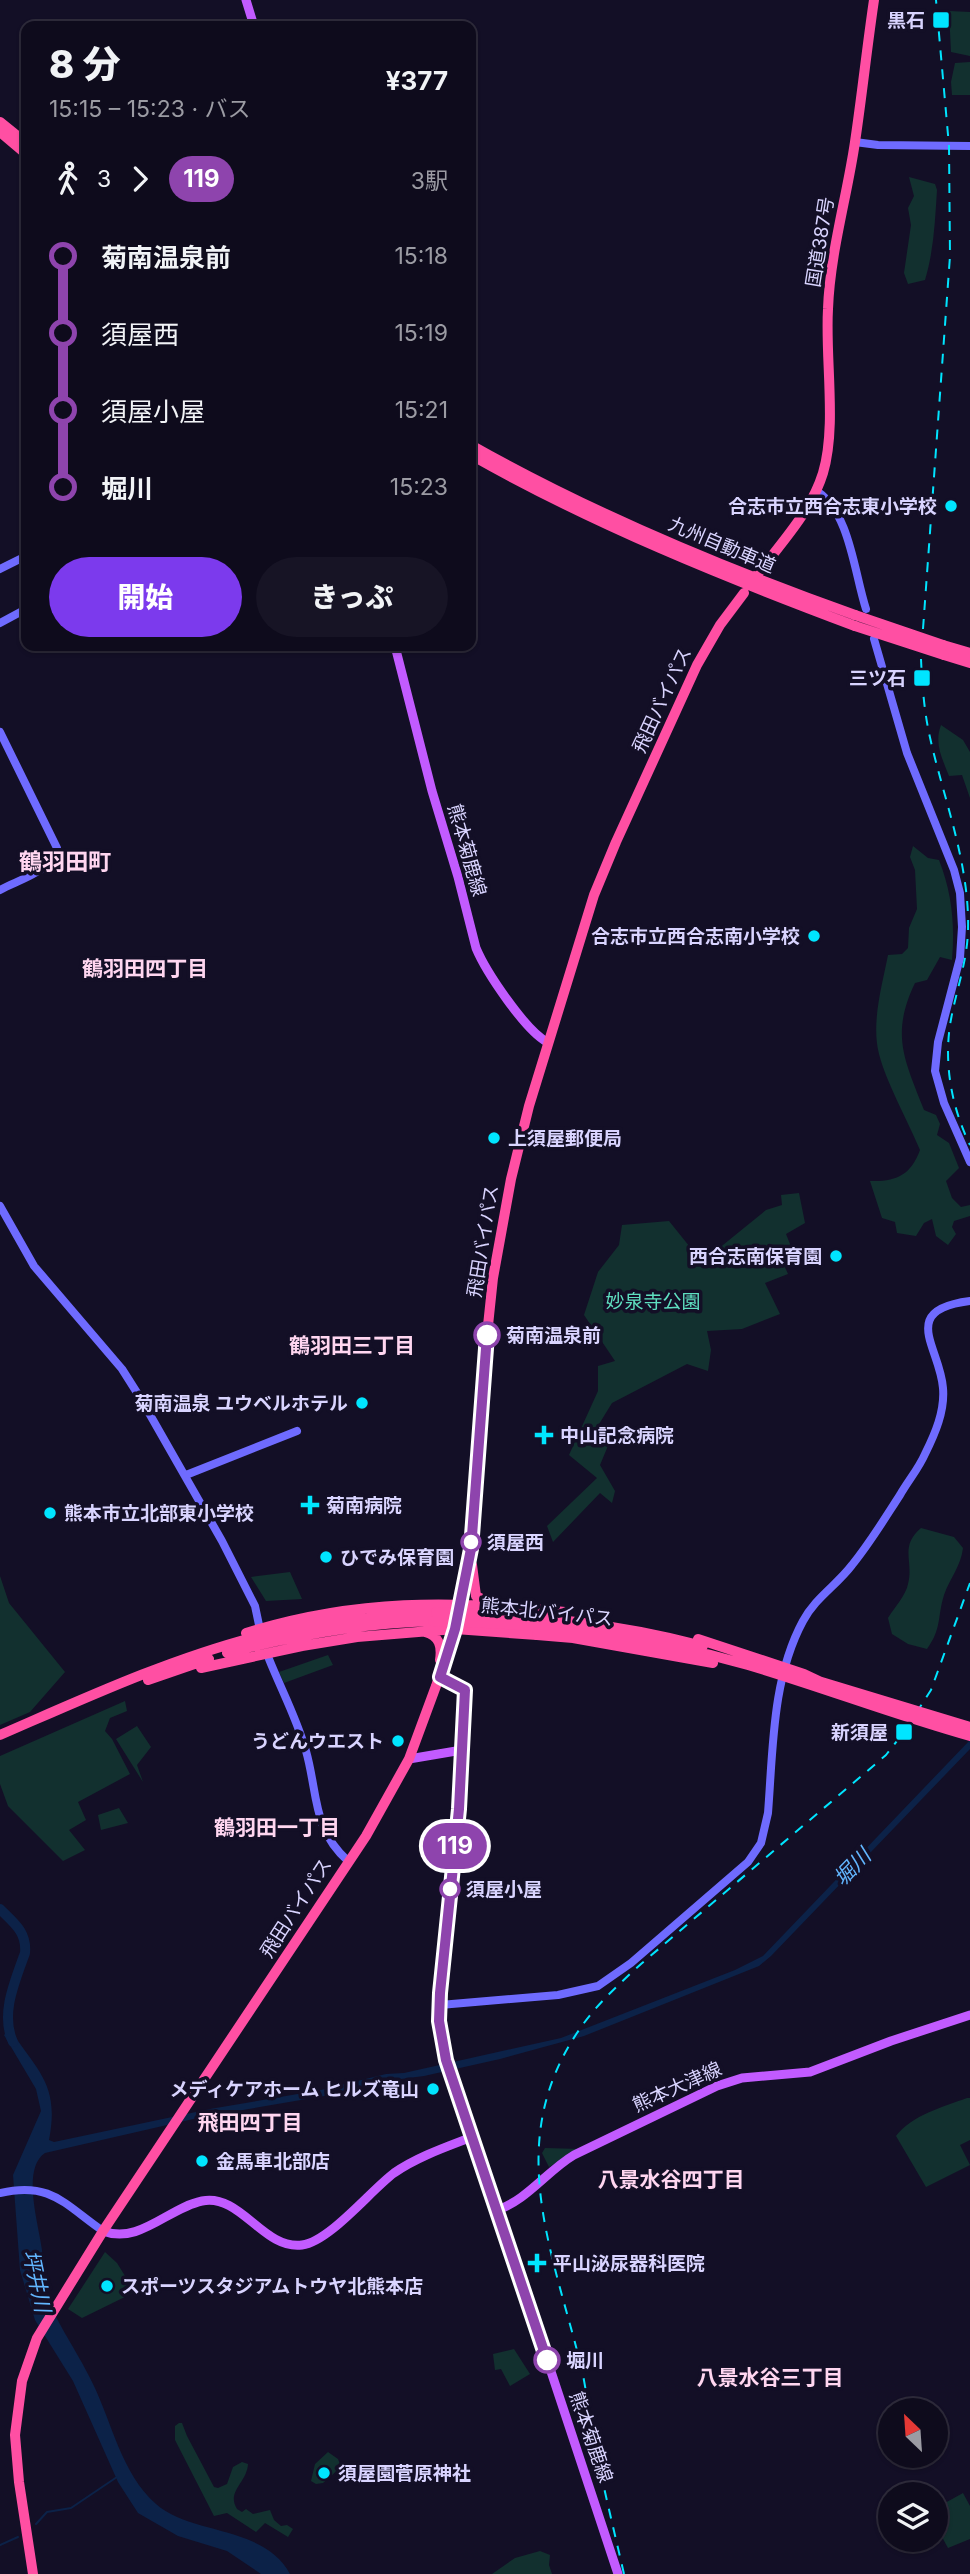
<!DOCTYPE html>
<html lang="ja">
<meta charset="utf-8">
<style>
:root{--surface:#0e0b1c;--page:#171425;--text:#f1f3f6;--muted:#9b9ba3;--line:#2e2b3b;--accent:#7c3aed}
body{margin:0;font-family:Inter,"Noto Sans JP",sans-serif;background:var(--page);color:var(--text);height:100vh;display:flex;flex-direction:column;font-size:26px;white-space:nowrap}
*{box-sizing:border-box;margin:0}
p{font-size:23px;color:var(--muted)}
.icon{flex:none;width:38px;height:38px;fill:none;stroke:currentColor;stroke-width:2;stroke-linecap:round;stroke-linejoin:round}
.map{position:relative;flex:1;overflow:hidden}
.panel{position:absolute;left:21px;top:21px;width:455px;height:630px;display:flex;flex-direction:column;background:var(--surface);border-radius:14px;box-shadow:0 2px 5px #0004,0 0 0 2px var(--line)}
.panel>*{flex:none}
.badge{padding:0 14px;border-radius:23px;font-size:24px;line-height:46px}
.needle{width:46px;rotate:335deg}
.tools{position:absolute;left:878px;top:2398px;display:grid;gap:14px}
.tools a{display:grid;place-items:center;width:70px;height:70px;border-radius:50%;background:var(--surface);box-shadow:0 2px 5px #0004,0 0 0 2px var(--line);font-size:35px}
.map>.badge{position:absolute;translate:-50% -50%;box-shadow:0 0 0 4px #fff}
.legs{display:flex;align-items:center;gap:10px;height:77px;padding:0 28px;font-size:23px}
.legs p{margin-inline-start:auto}
.summary{display:flex;align-items:center;justify-content:space-between;height:119px;padding:0 28px}
h1{font-size:38px;font-weight:800;line-height:52px}
.cta{display:flex;gap:14px;margin-top:auto;padding:14px 28px}
.cta a{flex:1;height:80px;border-radius:42px;background:var(--accent);color:#fff;font-size:28px;font-weight:800;line-height:80px;text-align:center}
.cta a+a{background:var(--page);color:var(--text)}
ul{padding:0 28px;list-style:none}
li{display:flex;align-items:center;gap:24px;height:77px;font-size:26px}
li i{display:grid;place-items:center;width:10px;height:100%;margin:0 9px;background:currentColor}
li i::after{content:'';width:18px;height:18px;margin:-9px;border:5px solid;border-radius:50%;background:var(--surface)}
li p{margin-inline-start:auto}
li:first-child i{background:linear-gradient(#0000 50%,currentColor 0)}
li:last-child i{background:linear-gradient(currentColor 50%,#0000 0)}
.map>svg:first-child{display:block}
.green{fill:#12302f}
.water{fill:#0c2248}
.lines{fill:none;stroke-linecap:round;stroke-linejoin:round}
.stream{stroke:#0c2248;stroke-width:2}
.river{stroke:#0c2248;stroke-width:10}
.secondary{stroke:#6f6bff;stroke-width:8}
.primary{stroke:#c25bff;stroke-width:9}
.highway{stroke:#ff4fa3;stroke-width:10}
.rail{stroke:#00e5ff;stroke-width:2;stroke-dasharray:10 9;stroke-linecap:butt}
.highway-bridge{stroke:#ff4fa3;stroke-width:10}
.line-1-casing{stroke:#fff;stroke-width:16}
.line-1{stroke:#8e44ad;stroke-width:10}
.poi-dot{fill:#00e5ff;stroke:#130f26;stroke-width:2.5}
.stop-1-dot{fill:#fff;stroke:#8e44ad;stroke-width:3.5}
.labels{text-anchor:middle;dominant-baseline:central;stroke-width:7;stroke-linejoin:round;paint-order:stroke}
.poi-label{font-size:19px;font-weight:bold;fill:#d9d4ff;stroke:#130f26;text-anchor:end}
.street-label{font-size:19px;fill:#d9d4ff;stroke:#130f26}
.park-label{font-size:19px;fill:#5fe0c0;stroke:#130f26}
.stop-label{font-size:19px;font-weight:bold;fill:#d9d4ff;stroke:#130f26;text-anchor:start}
.neighbourhood-label{font-size:21px;font-weight:bold;fill:#ffd6f0;stroke:#130f26}
.water-label{font-size:21px;font-style:italic;fill:#62b6ff;stroke:#130f26}
.quarter-label{font-size:23px;font-weight:bold;fill:#ffd6f0;stroke:#130f26}
</style>
<div class="map">
<svg width="970" height="2574" viewBox="0 0 970 2574">
<rect width="100%" height="100%" fill="#130f26"/>
<!-- green -->
<path class="green" d="M 949,11 L 970,12 L 970,56 L 951,52 Z
M 970,62 L 970,95 L 952,95 L 951,82 L 955,63 Z
M 909,177 L 935,184 L 937,190 C 935,220 934,250 925,280 L 908,284 L 904,273 L 911,225 L 908,208 L 914,196 Z
M 941,725 L 963,740 L 970,752 L 970,798 L 962,775 L 949,776 C 942,758 934,743 941,725 Z
M 913,846 L 928,858 L 939,860 C 952,893 955,925 952,960 L 940,957 L 927,980 L 915,983 C 890,1035 905,1061 924,1110 L 936,1115 L 940,1124 L 937,1135 L 949,1143 L 959,1168 L 946,1181 L 952,1198 L 961,1207 L 970,1205 L 970,1216 L 954,1221 L 952,1227 L 956,1234 L 948,1245 L 936,1236 L 932,1219 L 924,1223 L 916,1236 L 897,1233 L 895,1222 L 882,1218 L 870,1181 C 896,1182 911,1175 920,1150 C 908,1121 886,1082 879,1054 C 871,1023 882,986 888,955 L 902,954 L 908,948 L 909,928 L 917,909 L 915,870 L 910,857 Z
M 799,1193 L 805,1223 L 786,1234 L 792,1249 L 780,1256 L 788,1274 L 765,1283 L 780,1314 L 742,1329 L 707,1331 L 711,1350 L 708,1371 L 687,1364 L 612,1403 L 596,1429 L 610,1441 L 600,1465 L 615,1491 L 612,1503 L 600,1493 L 553,1542 L 547,1526 L 597,1478 L 569,1455 L 598,1391 L 598,1366 L 615,1361 L 584,1315 L 598,1272 L 619,1245 L 622,1225 L 669,1221 L 702,1262 L 766,1210 L 782,1205 L 781,1195 Z
M 921,1528 L 954,1537 L 963,1548 C 961,1566 950,1578 944,1595 C 937,1618 942,1628 927,1649 L 908,1644 L 892,1634 L 888,1618 C 894,1608 906,1595 908,1584 C 914,1561 899,1547 921,1528 Z
M 290,1572 L 302,1599 L 266,1601 L 251,1577 Z
M 0,1576 L 9,1603 L 65,1672 L 30,1712 L 0,1725 Z
M 328,1655 L 333,1665 L 284,1683 L 279,1672 Z
M 125,1701 L 127,1711 L 110,1718 L 105,1731 L 112,1739 L 130,1774 L 78,1802 L 86,1820 L 69,1830 L 85,1850 L 63,1861 L 8,1806 L 0,1784 L 0,1756 Z
M 137,1726 L 151,1747 L 137,1765 L 143,1782 L 116,1739 Z
M 119,1808 L 128,1823 L 101,1830 L 98,1815 Z
M 967,2098 L 970,2098 L 970,2140 L 960,2145 L 970,2165 L 926,2187 L 896,2136 C 912,2115 943,2107 967,2098 Z
M 545,2148 L 580,2149 L 549,2167 L 542,2153 Z
M 105,2252 L 117,2263 L 135,2292 L 82,2318 L 68,2309 Z
M 514,2349 L 530,2374 L 510,2386 L 501,2369 L 495,2370 L 493,2354 Z
M 179,2423 L 182,2423 L 187,2436 L 214,2487 L 218,2488 L 227,2484 L 233,2467 L 242,2462 L 248,2464 C 247,2483 226,2491 237,2509 L 242,2512 L 246,2509 L 253,2514 L 270,2510 L 274,2520 L 281,2526 L 287,2525 L 293,2529 L 288,2537 L 265,2523 L 256,2532 L 227,2513 L 214,2516 L 175,2440 L 175,2426 Z
M 328,2452 L 338,2459 L 341,2467 L 323,2483 L 316,2484 L 311,2481 L 315,2464 Z
M 963,2493 L 970,2506 L 970,2539 L 948,2548 L 936,2526 L 936,2508 Z
M 540,2551 L 550,2555 L 549,2565 L 552,2574 L 492,2574 L 515,2558 Z"/>
<!-- water -->
<path class="water" d="M 970,1740 L 970,1749 L 771,1956 L 759,1966 L 584,2036 L 500,2059 L 424,2076 L 385,2081 L 330,2095 L 202,2117 L 45,2153 C 21,2169 39,2225 42,2250 C 43,2262 41,2275 44,2287 C 54,2321 77,2350 92,2382 C 112,2422 121,2473 156,2504 C 190,2535 264,2525 290,2574 L 261,2574 L 227,2551 L 178,2536 L 138,2513 L 118,2482 L 73,2381 L 35,2320 L 20,2270 L 13,2175 L 41,2111 L 36,2089 L 4,2035 L 10,2029 C 37,2071 60,2084 49,2140 L 54,2142 L 210,2109 L 321,2090 L 386,2074 L 404,2073 L 561,2038 L 735,1970 L 763,1956 Z"/>
<g class="lines">
<!-- stream -->
<path class="stream" d="M 36,2524 L 47,2512 L 71,2508 L 117,2477
M 0,2545 L 18,2537"/>
<!-- river -->
<path class="river" d="M 0,1909 C 14,1923 27,1932 25,1953 C 15,1981 0,2014 13,2042"/>
<!-- secondary -->
<path class="secondary" d="M 855,142 L 878,145 L 970,146
M 817,491 C 850,513 854,572 866,609
M 0,569 L 26,556
M 0,623 L 26,609
M 874,639 L 907,753 L 954,870 L 960,893 L 962,927 L 960,958 L 938,1042 L 935,1071 L 944,1103 L 970,1162
M 0,732 L 57,848 C 53,871 18,880 0,890
M 0,1206 L 34,1266 L 122,1369 L 141,1399 L 222,1541 L 255,1606 L 259,1625
M 186,1475 L 297,1431
M 269,1659 C 281,1689 297,1719 306,1751 C 318,1793 312,1829 348,1861
M 440,1677 L 465,1690 L 462,1750
M 440,2005 L 558,1995 L 598,1986 L 631,1963 L 748,1862 L 761,1843 L 768,1813 C 773,1750 772,1678 803,1621 C 815,1598 837,1585 852,1565 C 870,1543 885,1518 900,1495 C 908,1481 919,1468 925,1454 C 935,1434 945,1411 943,1388 C 940,1347 898,1310 970,1301
M 0,2193 C 51,2181 65,2205 103,2231"/>
<!-- primary -->
<path class="primary" d="M 246,0 L 254,26
M 395,646 L 432,791 L 458,877 L 476,948 C 486,972 525,1030 547,1042
M 409,1759 L 462,1750 L 459,1809 L 441,1993 L 439,2021 L 442,2042 L 618,2574
M 497,2210 C 526,2201 547,2171 574,2155 L 717,2086 L 742,2078 L 810,2072 L 891,2041 L 970,2015
M 103,2231 C 139,2245 168,2208 202,2201 C 241,2193 263,2250 302,2245 C 330,2241 370,2191 394,2173 C 417,2157 446,2147 472,2137"/>
<!-- highway -->
<path class="highway" d="M 0,122 L 26,143
M 0,132 L 26,154
M 471,445 C 593,514 723,568 855,615
M 471,455 C 593,524 724,577 855,626
M 757,575 C 781,543 811,512 823,473 C 837,426 825,359 828,309 C 830,253 847,197 855,142 C 862,95 867,47 874,0
M 943,645 L 970,653
M 944,655 L 970,663
M 472,1565 L 476,1596 L 490,1603
M 425,1632 C 440,1636 442,1647 440,1660
M 246,1633 C 355,1599 452,1600 565,1612
M 227,1653 C 295,1635 364,1623 433,1621
M 201,1668 L 302,1646 L 357,1637 L 455,1629 L 537,1635
M 148,1680 L 209,1659
M 0,1735 C 83,1699 167,1660 255,1637 C 314,1622 375,1617 436,1612
M 33,2574 L 19,2482 L 15,2435 L 22,2381 L 37,2338 L 103,2231 L 366,1836 L 409,1759 L 436,1686 L 455,1629 L 471,1549 L 481,1392 L 493,1278 L 511,1179 L 529,1106 L 594,895 L 616,842 L 697,665 L 720,625 L 744,593"/>
<!-- rail -->
<path class="rail" d="M 923,629 L 950,256 L 949,146 L 936,0
M 921,659 C 922,683 924,709 929,733 C 943,798 970,863 968,931 C 967,963 955,994 950,1025 C 944,1066 952,1108 970,1145
M 624,2574 C 613,2526 601,2478 592,2429 C 588,2408 586,2387 581,2366 C 552,2249 503,2141 579,2030 C 596,2005 619,1984 641,1964 L 886,1755 L 904,1732 L 931,1690 L 970,1583"/>
<!-- highway-bridge -->
<path class="highway-bridge" d="M 855,615 L 943,645
M 855,626 L 944,655
M 436,1612 C 529,1615 612,1622 703,1646
M 433,1621 C 541,1623 643,1635 748,1665 C 822,1687 895,1715 970,1736
M 537,1635 L 573,1638 L 713,1663
M 698,1639 L 804,1674 L 821,1682
M 815,1680 L 970,1727"/>
</g>
<g class="lines">
<!-- line-1 casing -->
<g class="line-1-casing">
<path id="line-1" d="M 487,1335 L 471,1549 L 455,1629 L 440,1677 L 465,1690 L 459,1809 L 440,1993 L 439,2021 L 446,2060 L 547,2360"/>
</g>
<!-- line-1 -->
<use href="#line-1" class="line-1"/>
</g>
<!-- markers -->
<g class="poi-dot">
<rect x="932" y="11" width="18" height="18" rx="3.5"/>
<circle cx="951" cy="506" r="7"/>
<rect x="913" y="669" width="18" height="18" rx="3.5"/>
<circle cx="814" cy="936" r="7"/>
<circle cx="494" cy="1138" r="7"/>
<circle cx="836" cy="1256" r="7"/>
<circle cx="362" cy="1403" r="7"/>
<path d="M540.5 1424.5h7v7h7v7h-7v7h-7v-7h-7v-7h7z"/>
<path d="M306.5 1494.5h7v7h7v7h-7v7h-7v-7h-7v-7h7z"/>
<circle cx="50" cy="1513" r="7"/>
<circle cx="326" cy="1557" r="7"/>
<rect x="895" y="1723" width="18" height="18" rx="3.5"/>
<circle cx="398" cy="1741" r="7"/>
<circle cx="433" cy="2089" r="7"/>
<circle cx="202" cy="2161" r="7"/>
<path d="M533.5 2252.5h7v7h7v7h-7v7h-7v-7h-7v-7h7z"/>
<circle cx="107" cy="2286" r="7"/>
<circle cx="324" cy="2473" r="7"/>
</g>
<g class="stop-1-dot">
<circle cx="487" cy="1335" r="12"/>
<circle cx="471" cy="1542" r="9"/>
<circle cx="450" cy="1889" r="9"/>
<circle cx="547" cy="2360" r="12"/>
</g>
<g class="labels">
<!-- poi labels -->
<g class="poi-label">
<text x="925" y="20">黒石</text>
<text x="937" y="506">合志市立西合志東小学校</text>
<text x="906" y="678">三ツ石</text>
<text x="800" y="936">合志市立西合志南小学校</text>
<text x="508" y="1138" text-anchor="start">上須屋郵便局</text>
<text x="822" y="1256">西合志南保育園</text>
<text x="348" y="1403">菊南温泉 ユウベルホテル</text>
<text x="560" y="1435" text-anchor="start">中山記念病院</text>
<text x="326" y="1505" text-anchor="start">菊南病院</text>
<text x="64" y="1513" text-anchor="start">熊本市立北部東小学校</text>
<text x="340" y="1557" text-anchor="start">ひでみ保育園</text>
<text x="888" y="1732">新須屋</text>
<text x="384" y="1741">うどんウエスト</text>
<text x="419" y="2089">メディケアホーム ヒルズ竜山</text>
<text x="216" y="2161" text-anchor="start">金馬車北部店</text>
<text x="553" y="2263" text-anchor="start">平山泌尿器科医院</text>
<text x="121" y="2286" text-anchor="start">スポーツスタジアムトウヤ北熊本店</text>
<text x="338" y="2473" text-anchor="start">須屋園菅原神社</text>
</g>
<!-- street labels -->
<g class="street-label">
<text transform="translate(820 242) rotate(-81)">国道387号</text>
<text transform="translate(722 545) rotate(23)">九州自動車道</text>
<text transform="translate(662 700) rotate(-65)">飛田バイパス</text>
<text transform="translate(467 850) rotate(74)">熊本菊鹿線</text>
<text transform="translate(483 1241) rotate(-81)">飛田バイパス</text>
<text transform="translate(547 1612) rotate(6)">熊本北バイパス</text>
<text transform="translate(296 1908) rotate(-57)">飛田バイパス</text>
<text transform="translate(677 2087) rotate(-24)">熊本大津線</text>
<text transform="translate(591 2437) rotate(71)">熊本菊鹿線</text>
</g>
<!-- park labels -->
<g class="park-label">
<text x="653" y="1301">妙泉寺公園</text>
</g>
<!-- stop labels -->
<g class="stop-label">
<text x="506" y="1335">菊南温泉前</text>
<text x="487" y="1542">須屋西</text>
<text x="466" y="1889">須屋小屋</text>
<text x="566" y="2360">堀川</text>
</g>
<!-- neighbourhood labels -->
<g class="neighbourhood-label">
<text x="145" y="968">鶴羽田四丁目</text>
<text x="352" y="1345">鶴羽田三丁目</text>
<text x="277" y="1827">鶴羽田一丁目</text>
<text x="250" y="2122">飛田四丁目</text>
<text x="671" y="2179">八景水谷四丁目</text>
<text x="770" y="2377">八景水谷三丁目</text>
</g>
<!-- water labels -->
<g class="water-label">
<text transform="translate(852 1867) rotate(-46)">堀川</text>
<text transform="translate(37 2281) rotate(78)">坪井川</text>
</g>
<!-- quarter labels -->
<g class="quarter-label">
<text x="65" y="862">鶴羽田町</text>
</g>
</g>
</svg>
<div class="tools">
<a><svg class="needle" viewBox="-14 -14 28 28"><path d="M0-13l5 13h-10z" fill="#e53935"/><path d="M0 13l5-13h-10z" fill="#9b9ba3"/></svg></a>
<a><svg class="icon" aria-label="layers" viewBox="0 0 24 24"><path d="M12 4l9 5-9 5-9-5zM3 14l9 5 9-5"/></svg></a>
</div>
<b class="badge" style="left:455px;top:1846px;background:#8e44ad;color:#fff">119</b>
<section class="panel">
<div class="summary"><div><h1>8 分</h1><p>15:15 – 15:23 · バス</p></div><b>¥377</b></div>
<div class="legs"><svg class="icon" aria-label="walk" viewBox="0 0 24 24"><circle cx="13" cy="4" r="2"/><path d="M13 8l-2 6 4 7M11 14l-3 7M7 12l3-4h3l4 4"/></svg>3<svg class="icon" aria-label="forward" viewBox="0 0 24 24"><path d="M9 5l7 7-7 7"/></svg><b class="badge" style="background:#8e44ad;color:#fff">119</b><p>3駅</p></div>
<ul>
<li><i style="color:#8e44ad"></i><b>菊南温泉前</b><p>15:18</p></li>
<li><i style="color:#8e44ad"></i><span>須屋西</span><p>15:19</p></li>
<li><i style="color:#8e44ad"></i><span>須屋小屋</span><p>15:21</p></li>
<li><i style="color:#8e44ad"></i><b>堀川</b><p>15:23</p></li>
</ul>
<div class="cta"><a>開始</a><a>きっぷ</a></div>
</section>
</div>
